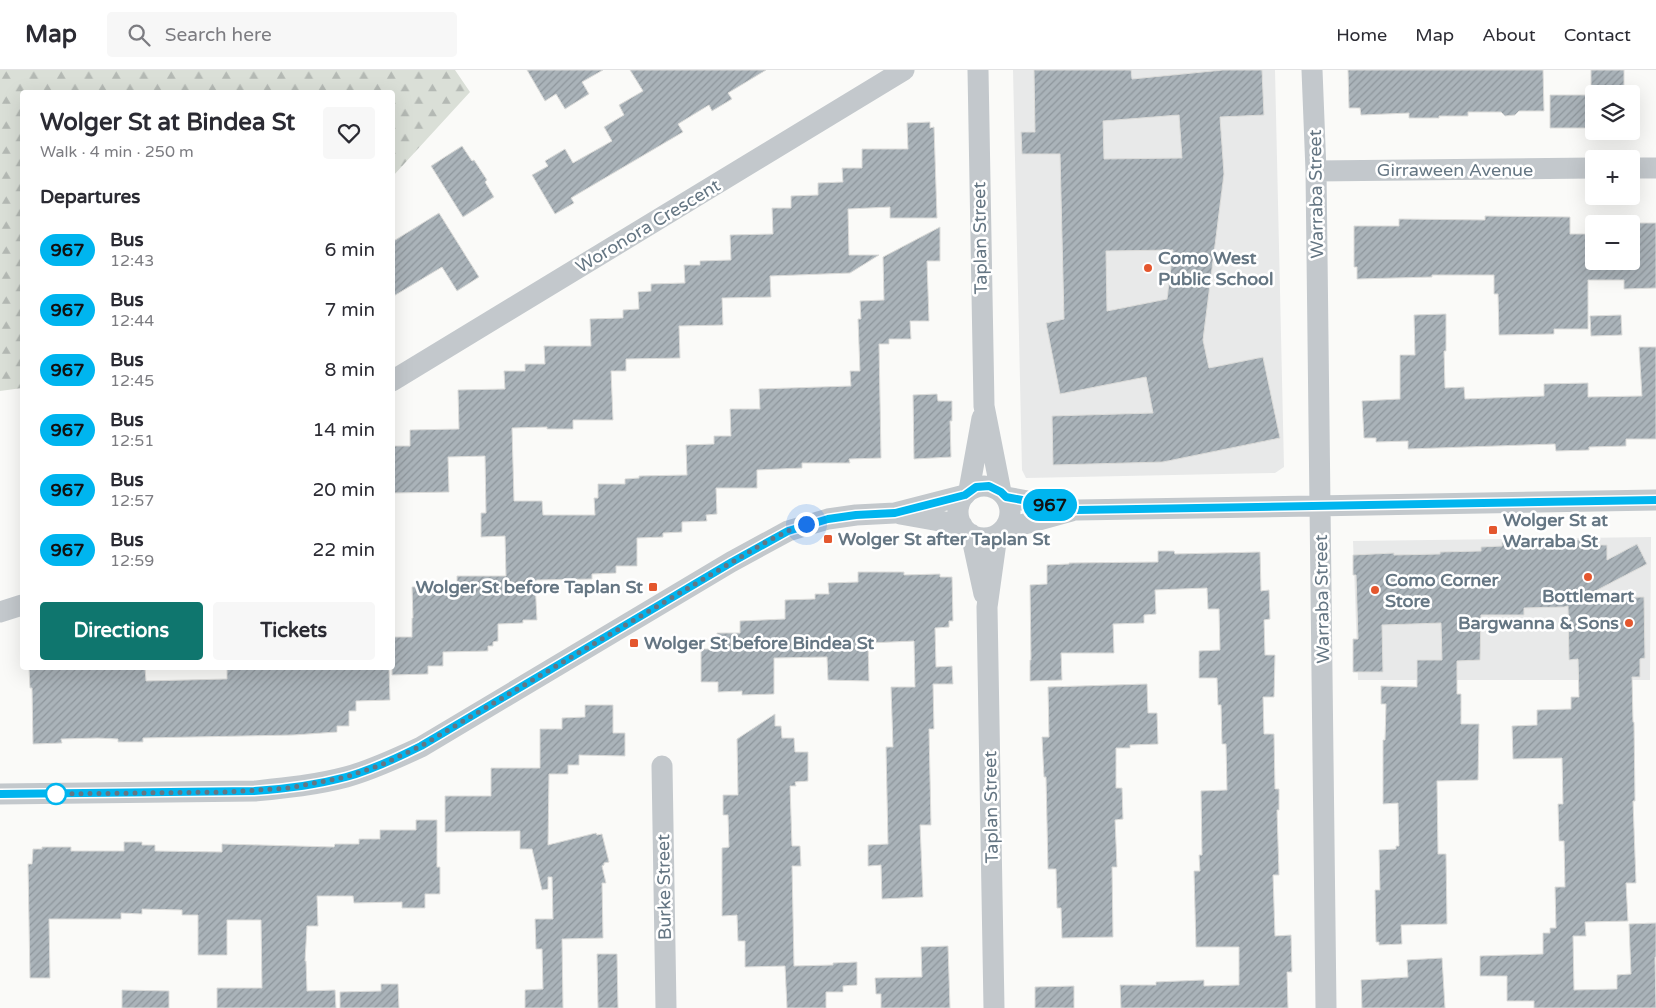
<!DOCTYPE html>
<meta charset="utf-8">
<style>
:root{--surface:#fff;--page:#f7f7f7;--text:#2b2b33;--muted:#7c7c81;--line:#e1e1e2;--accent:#0f766e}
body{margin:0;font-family:"Varela Round",sans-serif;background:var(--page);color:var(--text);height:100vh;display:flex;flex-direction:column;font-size:19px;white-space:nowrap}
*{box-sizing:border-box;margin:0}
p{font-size:16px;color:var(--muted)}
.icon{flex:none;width:28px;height:28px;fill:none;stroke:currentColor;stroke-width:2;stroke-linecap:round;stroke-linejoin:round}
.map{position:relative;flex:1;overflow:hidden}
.details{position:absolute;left:20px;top:20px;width:375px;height:580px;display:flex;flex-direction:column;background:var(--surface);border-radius:5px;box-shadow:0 5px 20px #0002}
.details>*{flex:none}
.badge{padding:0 10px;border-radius:16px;font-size:18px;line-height:32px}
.tools{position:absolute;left:1585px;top:15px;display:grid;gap:10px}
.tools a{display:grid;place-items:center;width:55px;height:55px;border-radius:5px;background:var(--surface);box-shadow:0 5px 20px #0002;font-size:25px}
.you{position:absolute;width:25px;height:25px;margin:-12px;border:4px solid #fff;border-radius:50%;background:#1a73e8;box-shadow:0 0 0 8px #1a73e833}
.map>.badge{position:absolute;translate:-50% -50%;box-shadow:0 0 0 2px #fff}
h2{padding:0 20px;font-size:19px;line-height:45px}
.round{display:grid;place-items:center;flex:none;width:52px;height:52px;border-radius:5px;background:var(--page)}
.headline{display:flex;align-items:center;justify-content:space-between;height:85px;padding:0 20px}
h1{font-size:24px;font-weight:700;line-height:38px}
.primary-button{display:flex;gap:10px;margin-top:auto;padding:10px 20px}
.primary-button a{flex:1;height:58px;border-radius:5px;background:var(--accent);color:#fff;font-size:20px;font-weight:700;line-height:58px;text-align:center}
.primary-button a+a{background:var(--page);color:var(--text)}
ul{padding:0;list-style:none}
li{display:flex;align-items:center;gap:15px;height:60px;padding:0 20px}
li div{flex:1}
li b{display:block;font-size:19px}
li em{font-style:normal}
li .badge{min-width:55px;font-weight:700;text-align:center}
header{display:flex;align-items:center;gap:30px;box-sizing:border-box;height:70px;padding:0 25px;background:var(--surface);border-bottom:1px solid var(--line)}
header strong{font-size:24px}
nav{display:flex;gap:28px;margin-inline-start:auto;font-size:18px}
.search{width:350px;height:45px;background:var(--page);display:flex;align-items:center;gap:12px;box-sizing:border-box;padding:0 18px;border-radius:5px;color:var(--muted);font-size:19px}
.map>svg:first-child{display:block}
.built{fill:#e8e9e9}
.forest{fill:url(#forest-firs)}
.building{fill:url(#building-hatch);stroke:#dcdcda;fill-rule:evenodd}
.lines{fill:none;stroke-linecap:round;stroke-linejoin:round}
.minor{stroke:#c3c8cc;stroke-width:21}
.line-casing{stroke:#fff;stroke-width:11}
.line{stroke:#00b5ef;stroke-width:8}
.walk{stroke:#657683;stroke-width:5;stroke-dasharray:0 9}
.poi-dot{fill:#e4572e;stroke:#fff;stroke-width:2}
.stop-dot{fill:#fff;stroke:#00b5ef;stroke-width:2.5}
.labels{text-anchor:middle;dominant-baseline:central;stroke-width:5;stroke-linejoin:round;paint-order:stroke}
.street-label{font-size:18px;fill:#657683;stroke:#fff}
.poi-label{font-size:18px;font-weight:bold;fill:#657683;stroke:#fff;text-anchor:start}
</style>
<header>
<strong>Map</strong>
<div class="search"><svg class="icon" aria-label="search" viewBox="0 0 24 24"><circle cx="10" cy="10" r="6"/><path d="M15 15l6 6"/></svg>Search here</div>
<nav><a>Home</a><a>Map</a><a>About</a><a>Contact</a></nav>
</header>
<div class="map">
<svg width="1656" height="938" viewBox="0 0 1656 938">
<defs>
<pattern id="forest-firs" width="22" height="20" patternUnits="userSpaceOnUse" patternTransform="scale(1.25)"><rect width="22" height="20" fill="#dadfd7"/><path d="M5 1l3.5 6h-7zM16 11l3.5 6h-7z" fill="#b4b9b4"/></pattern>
<pattern id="building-hatch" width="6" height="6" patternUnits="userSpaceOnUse" patternTransform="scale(1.25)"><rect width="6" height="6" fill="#aab3b9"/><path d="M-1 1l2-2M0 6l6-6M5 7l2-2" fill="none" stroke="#8e969c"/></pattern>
</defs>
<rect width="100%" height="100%" fill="#fafaf8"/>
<!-- built -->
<path class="built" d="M 1013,0 L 1275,0 L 1284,397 L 1275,403 L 1026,408 L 1022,400 Z
M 1651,467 L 1650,610 L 1358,610 L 1353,471 Z"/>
<!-- forest -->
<path class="forest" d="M 0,0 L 455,0 L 470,22 L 393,106 L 392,22 L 22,22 L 22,318 L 0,321 Z"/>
<!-- building -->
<path class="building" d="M 527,0 L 603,0 L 582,12 L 589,24 L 565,39 L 556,24 L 545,31 Z
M 630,0 L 766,0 L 728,23 L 732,29 L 712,41 L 709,35 L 678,54 L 683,62 L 571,128 L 574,133 L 555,144 L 532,105 L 548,96 L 545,91 L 565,79 L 573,93 L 612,71 L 604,57 L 624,45 L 619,35 L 643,21 Z
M 1034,0 L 1131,0 L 1132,9 L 1223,0 L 1262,0 L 1264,45 L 1220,47 L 1224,104 L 1203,270 L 1209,298 L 1263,287 L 1280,368 L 1163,392 L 1053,395 L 1052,346 L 1153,343 L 1146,307 L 1060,324 L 1046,253 L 1064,249 L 1060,84 L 1022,84 L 1021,62 L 1035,62 ZM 1179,45 L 1182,88 L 1104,89 L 1103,51 ZM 1173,180 L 1167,229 L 1107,241 L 1106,181 Z
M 1348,0 L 1543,0 L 1544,41 L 1519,41 L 1515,45 L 1505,46 L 1501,42 L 1468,42 L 1468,46 L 1439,46 L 1439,48 L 1409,48 L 1409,43 L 1361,45 L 1360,38 L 1349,38 Z
M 1591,0 L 1624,0 L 1624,24 L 1591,24 Z
M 1550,25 L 1594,25 L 1594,58 L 1550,58 Z
M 930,52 L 930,58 L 934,57 L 937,148 L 890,148 L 890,137 L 848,139 L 849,185 L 879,185 L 850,203 L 770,206 L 771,227 L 722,228 L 723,255 L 679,256 L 680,288 L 626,289 L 626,301 L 611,301 L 613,350 L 573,350 L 573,359 L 547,359 L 547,357 L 512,358 L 514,431 L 542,431 L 543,445 L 595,445 L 594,428 L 598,428 L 598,414 L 625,414 L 625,409 L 639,408 L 639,406 L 687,405 L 686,375 L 714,374 L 714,366 L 731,366 L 730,339 L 760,339 L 759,319 L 851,316 L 850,301 L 860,301 L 858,249 L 861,249 L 860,231 L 884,230 L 883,187 L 940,157 L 940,191 L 927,191 L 929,251 L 910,251 L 911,269 L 889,269 L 889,274 L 879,274 L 881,388 L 849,389 L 850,393 L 802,393 L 802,398 L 757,400 L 757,418 L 716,418 L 717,444 L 706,445 L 707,451 L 682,452 L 682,462 L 663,463 L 663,467 L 637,468 L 637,496 L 616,496 L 616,503 L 592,504 L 592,509 L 537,510 L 535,511 L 537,550 L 523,550 L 523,553 L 498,554 L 498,571 L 493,572 L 493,576 L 488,576 L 488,581 L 443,582 L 443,596 L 428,596 L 428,604 L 392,605 L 392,567 L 412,567 L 412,548 L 413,548 L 412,517 L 457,516 L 457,506 L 506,506 L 505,466 L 481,467 L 481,443 L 486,443 L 485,386 L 448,387 L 449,422 L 392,423 L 392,376 L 410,376 L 410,360 L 459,359 L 458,320 L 505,319 L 504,301 L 525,301 L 525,294 L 545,294 L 544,276 L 591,276 L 590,249 L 623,248 L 623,240 L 639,239 L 638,222 L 651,221 L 651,214 L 685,213 L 684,195 L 700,195 L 700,191 L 731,190 L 730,165 L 773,164 L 772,138 L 791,138 L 791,126 L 818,125 L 818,113 L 843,112 L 842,98 L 862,98 L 862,79 L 908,79 L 907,53 Z
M 462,76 L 472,91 L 474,90 L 487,110 L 485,112 L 494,127 L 463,147 L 431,96 Z
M 439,143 L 479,207 L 457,221 L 442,197 L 392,227 L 392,172 Z
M 1485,146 L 1570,147 L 1570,164 L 1586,164 L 1587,191 L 1631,191 L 1631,153 L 1656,153 L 1656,218 L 1624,219 L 1624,210 L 1588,210 L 1588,259 L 1554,259 L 1554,264 L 1499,265 L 1498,224 L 1494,224 L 1494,205 L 1432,205 L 1432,207 L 1357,209 L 1357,197 L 1354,197 L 1354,156 L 1399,156 L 1399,149 L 1485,150 Z
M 1446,244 L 1446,281 L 1444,281 L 1445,318 L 1464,317 L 1465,329 L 1544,326 L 1544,314 L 1588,313 L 1588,327 L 1642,326 L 1639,277 L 1656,277 L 1656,369 L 1626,369 L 1626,376 L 1589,377 L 1589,380 L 1556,381 L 1555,374 L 1408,379 L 1408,371 L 1376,372 L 1376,368 L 1364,368 L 1362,331 L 1400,329 L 1400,285 L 1415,285 L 1414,245 Z
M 1621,245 L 1622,265 L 1591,266 L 1590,246 Z
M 937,324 L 938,331 L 952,331 L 952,351 L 950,351 L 951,387 L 914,389 L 913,325 Z
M 1568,470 L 1586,470 L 1585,475 L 1607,475 L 1607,490 L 1637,474 L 1647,494 L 1582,528 L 1644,527 L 1645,588 L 1640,589 L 1640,607 L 1632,607 L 1633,652 L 1634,652 L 1635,731 L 1633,731 L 1636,813 L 1626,813 L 1628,851 L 1585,852 L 1586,866 L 1573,866 L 1574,920 L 1617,919 L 1617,905 L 1631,904 L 1629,854 L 1656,853 L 1656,887 L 1655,887 L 1656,938 L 1534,938 L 1534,931 L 1507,931 L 1507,906 L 1480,906 L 1480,886 L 1543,884 L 1543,863 L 1550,863 L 1550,858 L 1556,858 L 1555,817 L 1565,817 L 1564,771 L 1559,771 L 1558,734 L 1563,734 L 1562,688 L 1513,689 L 1512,656 L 1537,655 L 1537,640 L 1571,639 L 1571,627 L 1579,627 L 1578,589 L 1569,590 L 1568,536 L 1564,537 L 1524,538 L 1524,545 L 1481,545 L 1480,590 L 1457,591 L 1457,624 L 1461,624 L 1461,654 L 1479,654 L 1478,710 L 1437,711 L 1438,784 L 1446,784 L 1447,854 L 1401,855 L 1402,874 L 1379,875 L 1379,872 L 1376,872 L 1375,820 L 1380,820 L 1379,780 L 1396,779 L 1396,776 L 1399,776 L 1398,733 L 1383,734 L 1383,670 L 1385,670 L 1386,634 L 1381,634 L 1381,616 L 1417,617 L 1417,590 L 1442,590 L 1441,553 L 1382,555 L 1383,602 L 1353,602 L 1353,569 L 1358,569 L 1356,505 L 1353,505 L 1353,485 L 1394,483 L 1394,485 L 1440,484 L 1440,482 L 1481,481 L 1481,477 L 1502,476 L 1502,472 Z
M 1158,481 L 1174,481 L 1175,484 L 1260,482 L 1261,521 L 1269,520 L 1270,549 L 1264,550 L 1265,585 L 1275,585 L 1274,627 L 1263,627 L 1264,664 L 1274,664 L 1275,719 L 1279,719 L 1279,740 L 1277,740 L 1279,805 L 1273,805 L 1275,866 L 1291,865 L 1292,902 L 1287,902 L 1288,938 L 1121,938 L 1120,915 L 1156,915 L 1156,912 L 1204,910 L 1204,916 L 1239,915 L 1239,877 L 1196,877 L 1194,801 L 1200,801 L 1199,785 L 1202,785 L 1201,721 L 1227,720 L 1226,674 L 1222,674 L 1221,635 L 1218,635 L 1217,608 L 1199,608 L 1199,581 L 1220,580 L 1219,539 L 1208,539 L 1207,518 L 1155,520 L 1156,544 L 1144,545 L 1144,553 L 1113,554 L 1114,583 L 1061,583 L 1062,610 L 1030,611 L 1030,590 L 1031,590 L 1030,515 L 1047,514 L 1047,495 L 1069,494 L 1069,493 L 1158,492 Z
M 858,502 L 904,502 L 904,505 L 940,504 L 940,507 L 952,507 L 953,551 L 949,551 L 949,557 L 935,558 L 936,597 L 952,596 L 953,614 L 933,614 L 934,659 L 929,659 L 931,755 L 920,755 L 923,827 L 882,829 L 881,795 L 868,796 L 868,775 L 888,774 L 886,677 L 893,677 L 891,617 L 915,617 L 914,571 L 868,573 L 869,611 L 828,610 L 827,587 L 774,588 L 774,624 L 742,625 L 742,621 L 718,622 L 718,612 L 701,612 L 701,579 L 717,579 L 717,563 L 740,563 L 740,551 L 785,549 L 785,530 L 815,529 L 815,524 L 829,524 L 828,513 L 858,512 Z
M 29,598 L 145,598 L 146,611 L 227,609 L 227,598 L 269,598 L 269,599 L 389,598 L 390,630 L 356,631 L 356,641 L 349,641 L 349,656 L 337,656 L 337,662 L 293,665 L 143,668 L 143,672 L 118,672 L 118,669 L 98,668 L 61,669 L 62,673 L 33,674 L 32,618 L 30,618 Z
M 1147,614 L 1148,643 L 1157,643 L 1158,674 L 1130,675 L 1130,678 L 1116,678 L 1116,718 L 1122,718 L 1123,749 L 1115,750 L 1117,797 L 1112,797 L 1113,867 L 1062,868 L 1061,838 L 1057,838 L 1056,799 L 1048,799 L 1046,707 L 1044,707 L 1042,667 L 1049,667 L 1048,617 Z
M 585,635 L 613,635 L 613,663 L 625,663 L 625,686 L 579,685 L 579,695 L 568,695 L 568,704 L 549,704 L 548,775 L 596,763 L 597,765 L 602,764 L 609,792 L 604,793 L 604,795 L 602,796 L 606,813 L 602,813 L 603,868 L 562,869 L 563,938 L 525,938 L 525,920 L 543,919 L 542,879 L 536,879 L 535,849 L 553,849 L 552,807 L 548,807 L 548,819 L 542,820 L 532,779 L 520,779 L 520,761 L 445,762 L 445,726 L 491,726 L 491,698 L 540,698 L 540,659 L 562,659 L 562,648 L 585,647 Z
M 775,644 L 775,656 L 781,656 L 782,668 L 794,668 L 795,682 L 808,682 L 808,711 L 795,712 L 796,716 L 790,716 L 792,776 L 800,776 L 801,796 L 792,796 L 794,896 L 833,895 L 833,893 L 857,892 L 857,915 L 843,916 L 843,922 L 826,922 L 826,938 L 787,938 L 785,896 L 745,897 L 745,871 L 738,871 L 737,845 L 722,846 L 722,778 L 729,777 L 728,745 L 723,745 L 723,725 L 738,725 L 737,669 Z
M 416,750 L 437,750 L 437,797 L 440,797 L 440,824 L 425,824 L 425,838 L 402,838 L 402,832 L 354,833 L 353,826 L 317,826 L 318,856 L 307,856 L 305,891 L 306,891 L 307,921 L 335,920 L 336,938 L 217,938 L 217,918 L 262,918 L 261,850 L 227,850 L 227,885 L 198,885 L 198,845 L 182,845 L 182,840 L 142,839 L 142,844 L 121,843 L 121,849 L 49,849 L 50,908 L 30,908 L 28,794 L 32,794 L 33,779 L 42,779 L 42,777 L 71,777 L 71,781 L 124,781 L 124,772 L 142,772 L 142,775 L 155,775 L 155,781 L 222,782 L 222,774 L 334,777 L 335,774 L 359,774 L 359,769 L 380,769 L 380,760 L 416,760 Z
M 948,876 L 950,938 L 881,938 L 881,924 L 876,924 L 875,908 L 922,907 L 921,877 Z
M 597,884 L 617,884 L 618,938 L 598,938 Z
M 1442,888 L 1445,938 L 1362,938 L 1361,910 L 1408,907 L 1407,890 Z
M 381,914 L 398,914 L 399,938 L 340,938 L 340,922 L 381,921 Z
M 1074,916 L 1074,938 L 1035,938 L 1035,917 Z
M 122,920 L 169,921 L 169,938 L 122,938 Z"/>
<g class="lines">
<!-- minor -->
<path class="minor" d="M 978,0 L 984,336 L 1001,422
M 1312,0 L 1316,101 L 1326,938
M 1631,98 L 1656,98
M 1316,101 L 1594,98
M 392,311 L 904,0
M958 442a26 26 0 1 1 52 0a26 26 0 1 1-52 0Z
M 969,420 L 982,348
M 1006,427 L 1077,440 L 1656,430
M 900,444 L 962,455
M 1003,460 L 1072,441
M 971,464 L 984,524
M 0,542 L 22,535
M 662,696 L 666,938
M 0,724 L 255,721 C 285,718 316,715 346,707 C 372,700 397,688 421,677 L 731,492 L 788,461 L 828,449 L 856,445 L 895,443 L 965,425
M 994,938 L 987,537 L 997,465"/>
</g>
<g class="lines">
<!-- line casing -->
<g class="line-casing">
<path id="line" d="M 0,724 L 254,721 C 285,719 316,715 346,707 C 372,700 397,688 421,676 L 732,492 L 788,461 L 828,449 L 856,445 L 895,443 L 965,425 L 976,417 L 989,416 L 1001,422 L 1006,427 L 1077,440 L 1656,430"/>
</g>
<!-- line -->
<use href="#line" class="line"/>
<!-- walk -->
<path class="walk" d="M 56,724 L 55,724 L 228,722 L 289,718 L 346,707 L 381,695 L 421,676 L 766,472 L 788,461 L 806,454"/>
</g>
<!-- markers -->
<g class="poi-dot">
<circle cx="1148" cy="198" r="5"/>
<rect x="1488" y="455" width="10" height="10" rx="2.5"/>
<rect x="823" y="464" width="10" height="10" rx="2.5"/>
<circle cx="1588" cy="507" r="5"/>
<rect x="648" y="512" width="10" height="10" rx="2.5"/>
<circle cx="1375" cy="520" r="5"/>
<circle cx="1629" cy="553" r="5"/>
<rect x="629" y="568" width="10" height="10" rx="2.5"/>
</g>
<circle class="stop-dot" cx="56" cy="724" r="10"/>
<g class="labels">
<!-- street labels -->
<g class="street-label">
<text x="1455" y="100">Girraween Avenue</text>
<text transform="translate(1316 124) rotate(-91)">Warraba Street</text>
<text transform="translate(648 156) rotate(-31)">Woronora Crescent</text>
<text transform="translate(980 168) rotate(-91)">Taplan Street</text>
<text transform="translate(1322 529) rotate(-91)">Warraba Street</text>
<text transform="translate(991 737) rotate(-91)">Taplan Street</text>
<text transform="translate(664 817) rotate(-91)">Burke Street</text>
</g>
<!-- poi labels -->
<g class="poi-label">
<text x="1158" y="188">Como West<tspan x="1158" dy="21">Public School</tspan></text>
<text x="1503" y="450">Wolger St at<tspan x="1503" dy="21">Warraba St</tspan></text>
<text x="838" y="469">Wolger St after Taplan St</text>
<text x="1385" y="510">Como Corner<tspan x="1385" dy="21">Store</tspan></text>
<text x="643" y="517" text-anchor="end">Wolger St before Taplan St</text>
<text x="1588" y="526" text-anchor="middle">Bottlemart</text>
<text x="1619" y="553" text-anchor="end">Bargwanna &amp; Sons</text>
<text x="644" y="573">Wolger St before Bindea St</text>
</g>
</g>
</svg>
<div class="tools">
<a><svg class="icon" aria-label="layers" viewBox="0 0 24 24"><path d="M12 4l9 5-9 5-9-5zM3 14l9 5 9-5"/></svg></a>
<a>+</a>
<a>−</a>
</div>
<div class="you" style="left:806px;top:454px"></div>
<b class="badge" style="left:1050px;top:435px;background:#00b5ef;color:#111">967</b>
<section class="details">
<div class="headline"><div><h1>Wolger St at Bindea St</h1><p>Walk · 4 min · 250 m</p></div><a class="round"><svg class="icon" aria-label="heart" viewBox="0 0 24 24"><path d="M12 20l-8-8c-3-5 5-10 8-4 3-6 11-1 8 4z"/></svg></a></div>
<h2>Departures</h2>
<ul>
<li><span class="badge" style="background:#00b5ef;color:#111">967</span><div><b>Bus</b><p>12:43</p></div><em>6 min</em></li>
<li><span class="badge" style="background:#00b5ef;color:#111">967</span><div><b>Bus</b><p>12:44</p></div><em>7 min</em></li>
<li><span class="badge" style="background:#00b5ef;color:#111">967</span><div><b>Bus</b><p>12:45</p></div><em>8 min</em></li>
<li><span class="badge" style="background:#00b5ef;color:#111">967</span><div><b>Bus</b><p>12:51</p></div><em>14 min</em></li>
<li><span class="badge" style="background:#00b5ef;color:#111">967</span><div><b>Bus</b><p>12:57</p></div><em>20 min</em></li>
<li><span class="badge" style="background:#00b5ef;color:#111">967</span><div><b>Bus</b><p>12:59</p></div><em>22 min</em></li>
</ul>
<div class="primary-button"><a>Directions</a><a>Tickets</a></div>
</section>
</div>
